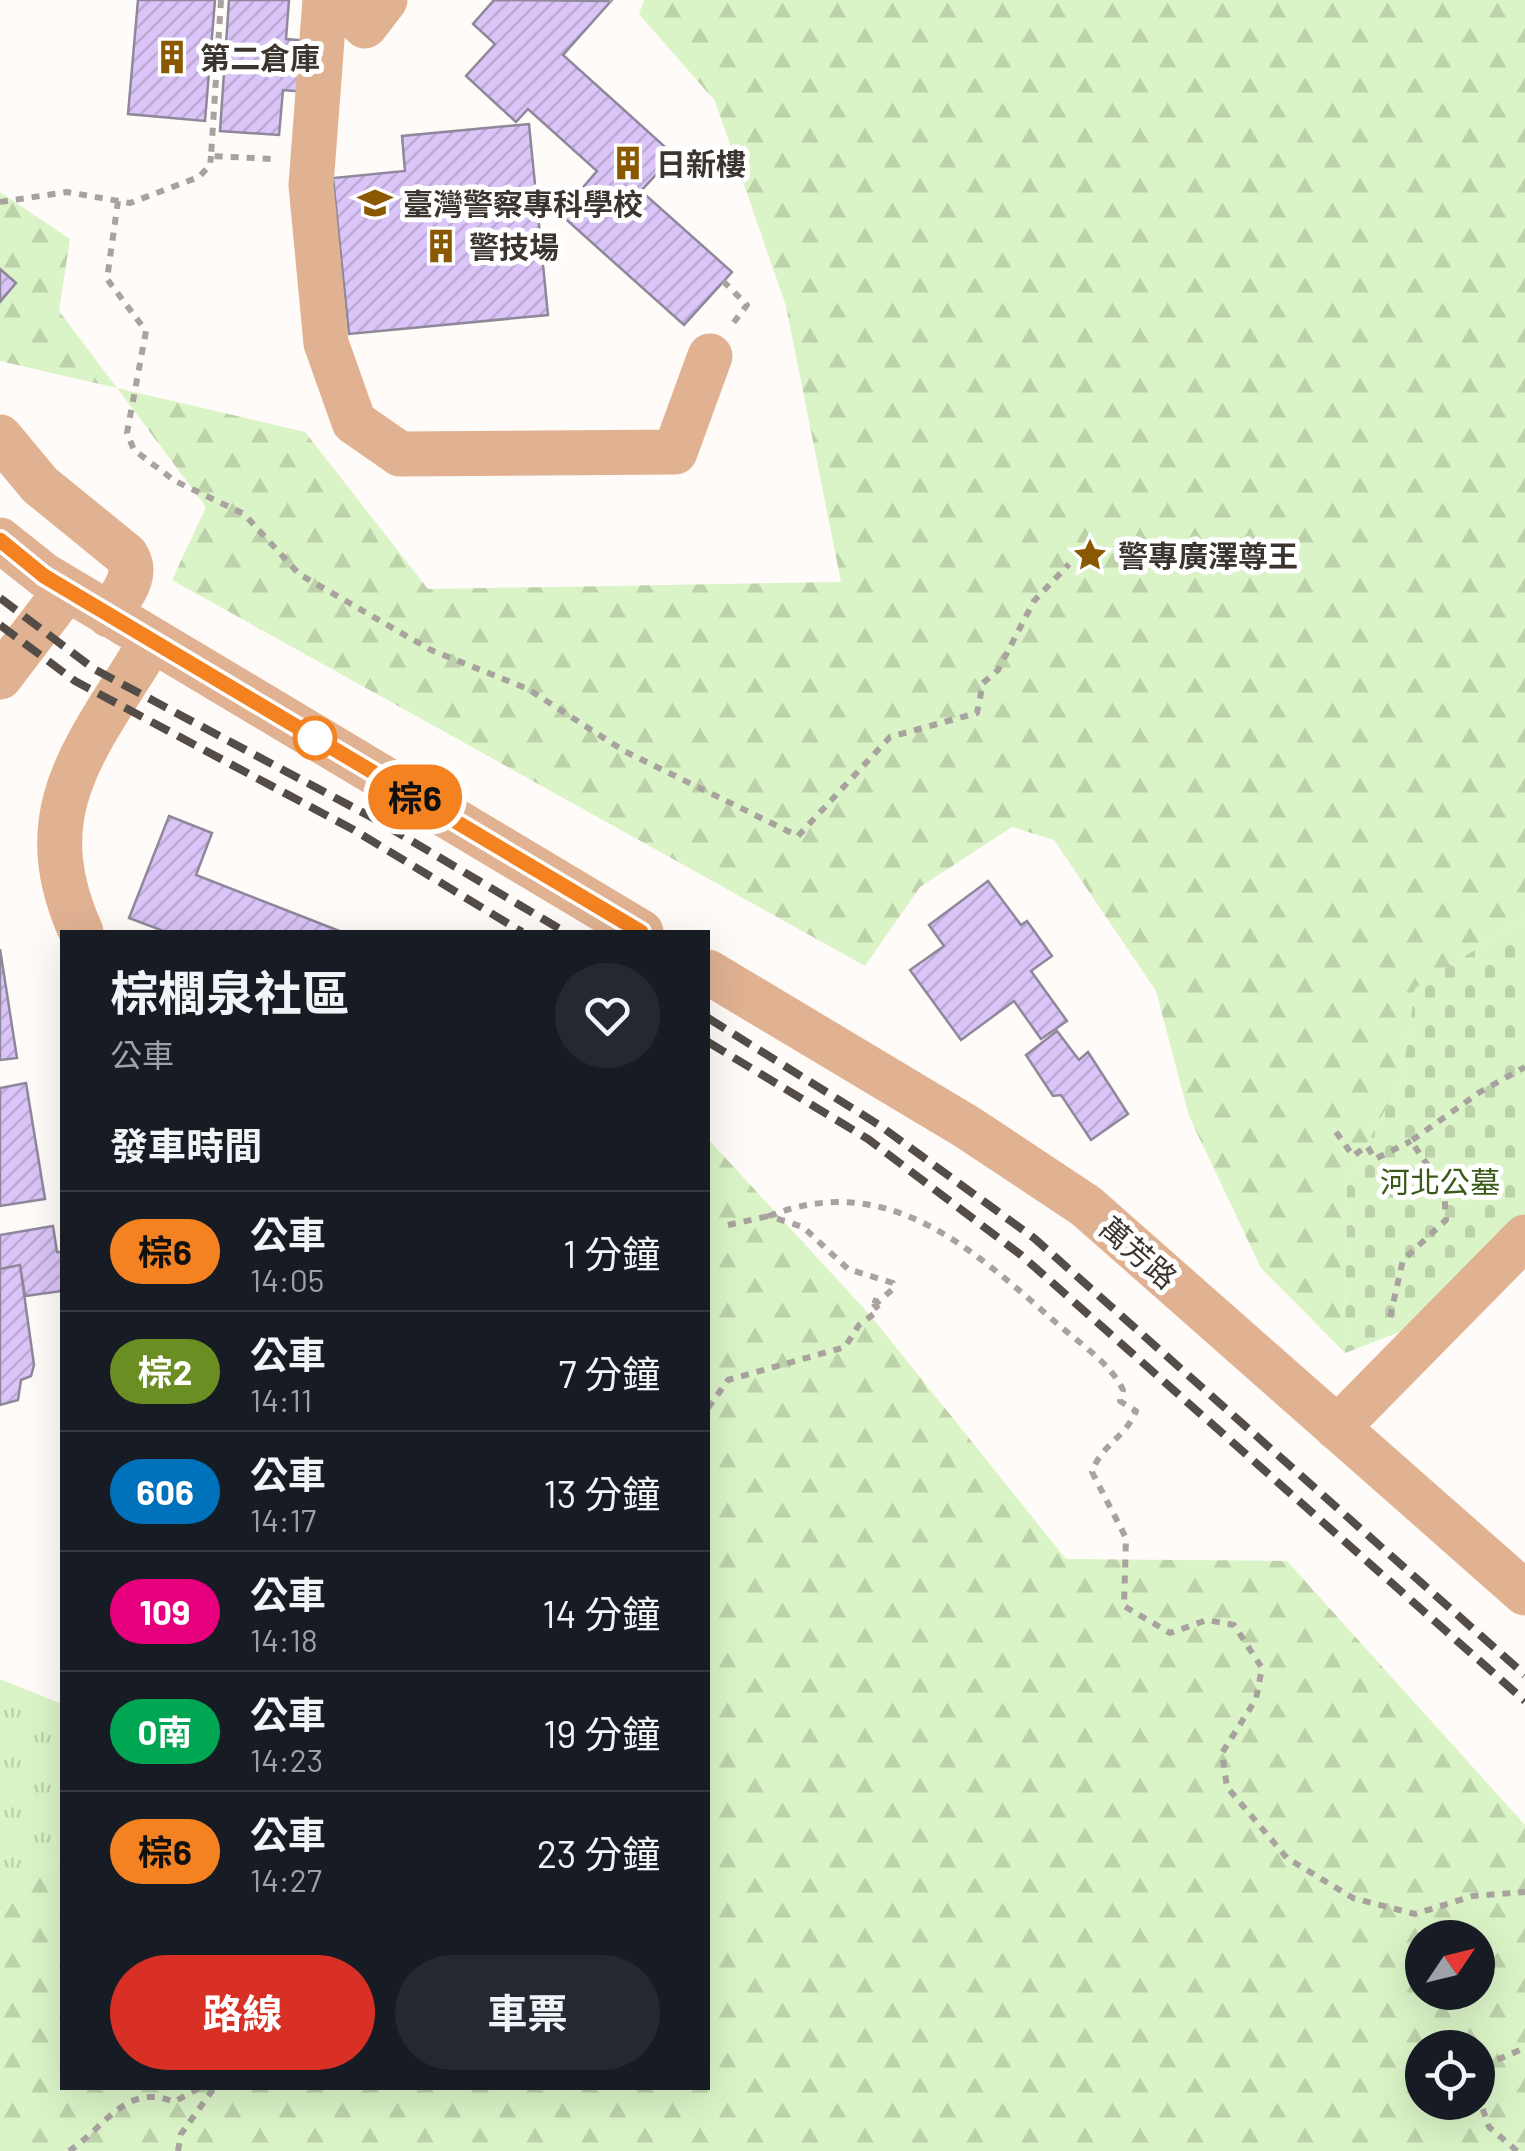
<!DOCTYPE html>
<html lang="zh-TW">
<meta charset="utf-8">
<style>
:root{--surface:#171b24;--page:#242831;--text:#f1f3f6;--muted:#9ea1a6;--line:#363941;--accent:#d93025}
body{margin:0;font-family:Barlow,"Noto Sans TC",sans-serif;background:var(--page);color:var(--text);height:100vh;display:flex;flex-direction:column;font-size:38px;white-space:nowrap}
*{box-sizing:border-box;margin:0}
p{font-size:32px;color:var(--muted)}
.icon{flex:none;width:55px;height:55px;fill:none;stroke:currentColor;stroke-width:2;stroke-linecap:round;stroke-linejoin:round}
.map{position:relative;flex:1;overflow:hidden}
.details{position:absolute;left:60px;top:930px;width:650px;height:1160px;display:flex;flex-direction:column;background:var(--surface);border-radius:0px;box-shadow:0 10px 40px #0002}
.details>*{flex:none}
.badge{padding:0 20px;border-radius:32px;font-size:35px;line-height:65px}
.needle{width:65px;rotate:55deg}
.tools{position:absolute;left:1405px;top:1920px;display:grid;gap:20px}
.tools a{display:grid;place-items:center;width:90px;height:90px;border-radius:50%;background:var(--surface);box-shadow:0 10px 40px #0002;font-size:50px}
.map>.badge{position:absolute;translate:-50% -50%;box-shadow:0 0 0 5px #fff}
h2{padding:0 50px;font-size:38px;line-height:90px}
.round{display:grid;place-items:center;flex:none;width:105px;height:105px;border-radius:52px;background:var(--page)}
.headline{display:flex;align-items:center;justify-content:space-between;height:170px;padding:0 50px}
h1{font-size:48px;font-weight:700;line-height:75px}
.cta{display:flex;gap:20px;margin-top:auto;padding:20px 50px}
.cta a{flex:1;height:115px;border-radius:60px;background:var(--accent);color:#fff;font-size:40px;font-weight:700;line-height:115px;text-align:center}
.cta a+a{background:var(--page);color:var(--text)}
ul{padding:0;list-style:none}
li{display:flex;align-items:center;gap:30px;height:120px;padding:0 50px;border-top:2px solid var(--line)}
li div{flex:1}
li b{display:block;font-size:38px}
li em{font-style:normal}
li .badge{min-width:110px;font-weight:700;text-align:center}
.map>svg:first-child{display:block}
.forest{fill:url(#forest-firs);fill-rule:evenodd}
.cemetery{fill:url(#cemetery-stones)}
.park{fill:url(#park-tufts)}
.building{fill:url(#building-hatch);stroke:#8f889a;stroke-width:2.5}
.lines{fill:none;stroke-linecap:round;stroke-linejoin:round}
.path{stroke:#a9a39f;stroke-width:6;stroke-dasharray:8 8;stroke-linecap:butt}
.minor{stroke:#e0b292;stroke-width:45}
.rail{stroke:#534c47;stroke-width:8;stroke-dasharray:20 10;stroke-linecap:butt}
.line-casing{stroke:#fff;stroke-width:22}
.line{stroke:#f58220;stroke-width:15}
.stop-dot{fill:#fff;stroke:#f58220;stroke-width:5}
.labels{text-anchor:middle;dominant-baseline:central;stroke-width:10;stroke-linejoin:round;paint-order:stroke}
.poi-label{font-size:30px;font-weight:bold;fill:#3c352f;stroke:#fff;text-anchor:start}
.park-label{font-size:30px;fill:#3b5a18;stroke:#fff}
.street-label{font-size:30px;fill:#3c352f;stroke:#fff}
</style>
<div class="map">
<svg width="1525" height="2151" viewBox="0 0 1525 2151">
<defs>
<pattern id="forest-firs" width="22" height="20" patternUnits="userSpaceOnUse" patternTransform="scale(2.5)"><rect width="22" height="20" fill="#dbf4c7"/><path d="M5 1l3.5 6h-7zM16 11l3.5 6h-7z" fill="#bdd2ab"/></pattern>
<pattern id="cemetery-stones" width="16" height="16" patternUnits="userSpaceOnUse" patternTransform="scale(2.5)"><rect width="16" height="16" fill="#dbf4c7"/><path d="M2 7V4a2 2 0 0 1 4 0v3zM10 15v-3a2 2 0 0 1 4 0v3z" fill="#bdd2ab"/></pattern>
<pattern id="park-tufts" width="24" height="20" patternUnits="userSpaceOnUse" patternTransform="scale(2.5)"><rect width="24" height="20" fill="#dbf4c7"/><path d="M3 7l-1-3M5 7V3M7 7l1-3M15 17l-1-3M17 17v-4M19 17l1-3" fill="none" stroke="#bdd2ab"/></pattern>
<pattern id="building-hatch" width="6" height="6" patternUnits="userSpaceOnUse" patternTransform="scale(2.5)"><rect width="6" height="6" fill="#dac4f8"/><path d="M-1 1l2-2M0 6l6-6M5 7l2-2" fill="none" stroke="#bca9d5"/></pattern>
</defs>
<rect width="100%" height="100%" fill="#fffbf8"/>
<!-- forest -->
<path class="forest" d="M 644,0 L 1525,0 L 1525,918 L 1415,989 L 1402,1079 L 1347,1181 L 1345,1353 L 1261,1268 L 1189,1116 L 1156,991 L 1054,840 L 1012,827 L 920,887 L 865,966 L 172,580 L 206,507 L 117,388 L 0,361 L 0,192 L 70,239 L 59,311 L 117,388 L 305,432 L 428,589 L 841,582 L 786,306 L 715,101 L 639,14 Z
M 708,1139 L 870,1315 L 1066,1559 L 1287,1561 L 1525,1825 L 1525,2151 L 0,2151 L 0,1915 L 62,1854 L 62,2088 L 708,2088 ZM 1422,1938 L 1478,1938 L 1478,1992 L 1422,1992 ZM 1422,2048 L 1478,2048 L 1478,2102 L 1422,2102 Z"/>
<!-- cemetery -->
<path class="cemetery" d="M 1525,918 L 1525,1217 L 1413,1327 L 1345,1353 L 1347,1181 L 1402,1079 L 1415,988 Z"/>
<!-- park -->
<path class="park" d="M 0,1679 L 62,1704 L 62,1854 L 0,1915 Z"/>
<!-- building -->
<path class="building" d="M 138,0 L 215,0 L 205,121 L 128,114 Z
M 229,0 L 289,0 L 286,39 L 310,41 L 306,92 L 283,90 L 279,135 L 220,131 Z
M 494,0 L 611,1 L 563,55 L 674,155 L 641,191 L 732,272 L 684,325 L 560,214 L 597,171 L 528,109 L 516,122 L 466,76 L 495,44 L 473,24 Z
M 529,124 L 548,315 L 349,334 L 333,178 L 405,171 L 402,136 Z
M 0,269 L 16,283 L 0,302 Z
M 169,816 L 212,833 L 196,875 L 342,932 L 166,932 L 129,918 Z
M 988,881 L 1021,925 L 1027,921 L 1052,956 L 1031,971 L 1067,1021 L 1041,1039 L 1014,1001 L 961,1040 L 910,970 L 944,946 L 929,925 Z
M 0,949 L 17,1058 L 0,1060 Z
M 1057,1031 L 1079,1060 L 1088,1052 L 1128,1114 L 1091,1140 L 1061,1095 L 1053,1096 L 1026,1055 Z
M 26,1083 L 45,1199 L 0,1206 L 0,1088 Z
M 53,1226 L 57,1252 L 62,1252 L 62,1291 L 25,1296 L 20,1265 L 0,1269 L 0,1235 Z
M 20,1265 L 34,1365 L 31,1376 L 21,1380 L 18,1400 L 0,1405 L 0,1269 Z"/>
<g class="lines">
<!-- path -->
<path class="path" d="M 221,0 L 211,156 L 273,159
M 609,0 L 612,0
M 118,201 L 107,279 L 146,331 L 127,433 L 134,450 L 175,481 L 244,514 L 299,574 L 431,650 L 528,689 L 624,751 L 798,836 L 890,737 L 977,713 L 983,683 L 998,670 L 1034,601 L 1069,564
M 0,202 L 67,192 L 130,203 L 199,177 L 210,165 L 211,156
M 723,281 L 747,305 L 731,326
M 1336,1132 L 1353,1156 L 1367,1146 L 1375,1159 L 1411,1141
M 728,1225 L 769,1216
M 1390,1317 L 1403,1260 L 1446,1220 L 1444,1189 L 1411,1141 L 1480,1092 L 1525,1067
M 708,1408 L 728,1380 L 845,1347 L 859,1325 L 879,1310 L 870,1299 L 878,1302 L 894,1288 L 893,1283 L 848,1269 L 803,1227 L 769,1216 C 887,1170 970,1247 1053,1320 C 1076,1341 1110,1362 1123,1390 L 1120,1401 L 1136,1411 C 1125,1438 1101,1445 1092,1472 L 1126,1538 L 1124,1606 L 1170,1633 L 1207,1620 L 1234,1625 L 1262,1668 L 1256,1699 L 1222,1753 L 1227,1787 L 1287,1858 L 1353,1898 L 1415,1914 L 1473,1896 L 1525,1892
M 69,2151 C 103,2130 126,2081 174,2102 L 199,2088
M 178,2151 L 181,2134 L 214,2088
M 1517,2151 L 1489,2127 L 1478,2095 L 1494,2061 L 1525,2048"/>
<!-- minor -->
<path class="minor" d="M 325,0 L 311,185 L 326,343 L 354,422 L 400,454 L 675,452 L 710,356
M 338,0 L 365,26 L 385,0
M 0,437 L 40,485 L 126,555 C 140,576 121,595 109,615
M 0,540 L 44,575 L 641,932
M 0,677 L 67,589
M 81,932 C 25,808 90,744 152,640
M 708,972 L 967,1127 L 1086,1206 L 1525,1593
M 1337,1428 L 1525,1237"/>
<!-- rail -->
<path class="rail" d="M 0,598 L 94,669 L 373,818 L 565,932
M 0,625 L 75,681 L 354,830 L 522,932
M 708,1018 L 879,1125 L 1034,1238 L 1525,1675
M 708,1042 L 868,1139 L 1021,1255 L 1525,1701"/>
</g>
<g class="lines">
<!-- line casing -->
<g class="line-casing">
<path id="line" d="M 0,540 L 44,576 L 641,932"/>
</g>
<!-- line -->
<use href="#line" class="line"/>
</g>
<!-- icons -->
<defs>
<g id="building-bare" transform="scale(2.7)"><path d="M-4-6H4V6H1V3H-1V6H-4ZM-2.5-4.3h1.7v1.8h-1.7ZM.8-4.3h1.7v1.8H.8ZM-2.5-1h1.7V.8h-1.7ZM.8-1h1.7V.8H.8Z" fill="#895800" stroke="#fff" stroke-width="2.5" paint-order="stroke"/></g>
<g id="university-bare" transform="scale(2.7)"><path d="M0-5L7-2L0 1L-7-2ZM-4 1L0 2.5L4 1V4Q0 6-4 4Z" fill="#895800" stroke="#fff" stroke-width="2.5" paint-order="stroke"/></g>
<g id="sight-bare" transform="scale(2.7)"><path d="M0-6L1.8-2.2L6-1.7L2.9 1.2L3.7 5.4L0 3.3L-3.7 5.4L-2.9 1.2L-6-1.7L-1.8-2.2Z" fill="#895800" stroke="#fff" stroke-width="2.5" paint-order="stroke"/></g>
</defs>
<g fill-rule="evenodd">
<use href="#building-bare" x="172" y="57"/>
<use href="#building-bare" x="628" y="163"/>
<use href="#university-bare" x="375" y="203"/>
<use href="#building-bare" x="441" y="246"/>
<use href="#sight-bare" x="1090" y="555"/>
</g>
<!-- markers -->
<circle class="stop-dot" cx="315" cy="738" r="20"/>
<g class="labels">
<!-- poi labels -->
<g class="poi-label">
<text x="200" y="57">第二倉庫</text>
<text x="656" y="163">日新樓</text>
<text x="403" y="203">臺灣警察專科學校</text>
<text x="469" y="246">警技場</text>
<text x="1118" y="555">警專廣澤尊王</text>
</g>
<!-- park labels -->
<g class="park-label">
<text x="1440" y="1181">河北公墓</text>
</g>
<!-- street labels -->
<g class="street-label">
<text transform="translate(1139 1252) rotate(41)">萬芳路</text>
</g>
</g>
</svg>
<div class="tools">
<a><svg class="needle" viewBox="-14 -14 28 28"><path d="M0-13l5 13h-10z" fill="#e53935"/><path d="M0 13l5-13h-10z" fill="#9ea1a6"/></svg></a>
<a><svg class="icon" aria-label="locate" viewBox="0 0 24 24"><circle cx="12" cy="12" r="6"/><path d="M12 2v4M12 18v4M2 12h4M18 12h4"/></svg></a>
</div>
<b class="badge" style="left:415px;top:797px;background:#f58220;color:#111">棕6</b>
<section class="details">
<div class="headline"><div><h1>棕櫚泉社區</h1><p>公車</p></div><a class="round"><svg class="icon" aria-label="heart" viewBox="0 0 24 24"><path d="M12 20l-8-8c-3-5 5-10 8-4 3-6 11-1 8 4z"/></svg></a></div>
<h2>發車時間</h2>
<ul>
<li><span class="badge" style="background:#f58220;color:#111">棕6</span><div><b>公車</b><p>14:05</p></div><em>1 分鐘</em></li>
<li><span class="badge" style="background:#6b8e23;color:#fff">棕2</span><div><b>公車</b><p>14:11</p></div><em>7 分鐘</em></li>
<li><span class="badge" style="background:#0072bc;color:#fff">606</span><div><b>公車</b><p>14:17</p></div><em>13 分鐘</em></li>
<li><span class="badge" style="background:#e6007e;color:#fff">109</span><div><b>公車</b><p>14:18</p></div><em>14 分鐘</em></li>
<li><span class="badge" style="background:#00a651;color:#fff">0南</span><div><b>公車</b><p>14:23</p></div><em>19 分鐘</em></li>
<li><span class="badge" style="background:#f58220;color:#111">棕6</span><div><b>公車</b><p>14:27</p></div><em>23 分鐘</em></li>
</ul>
<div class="cta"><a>路線</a><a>車票</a></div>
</section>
</div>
